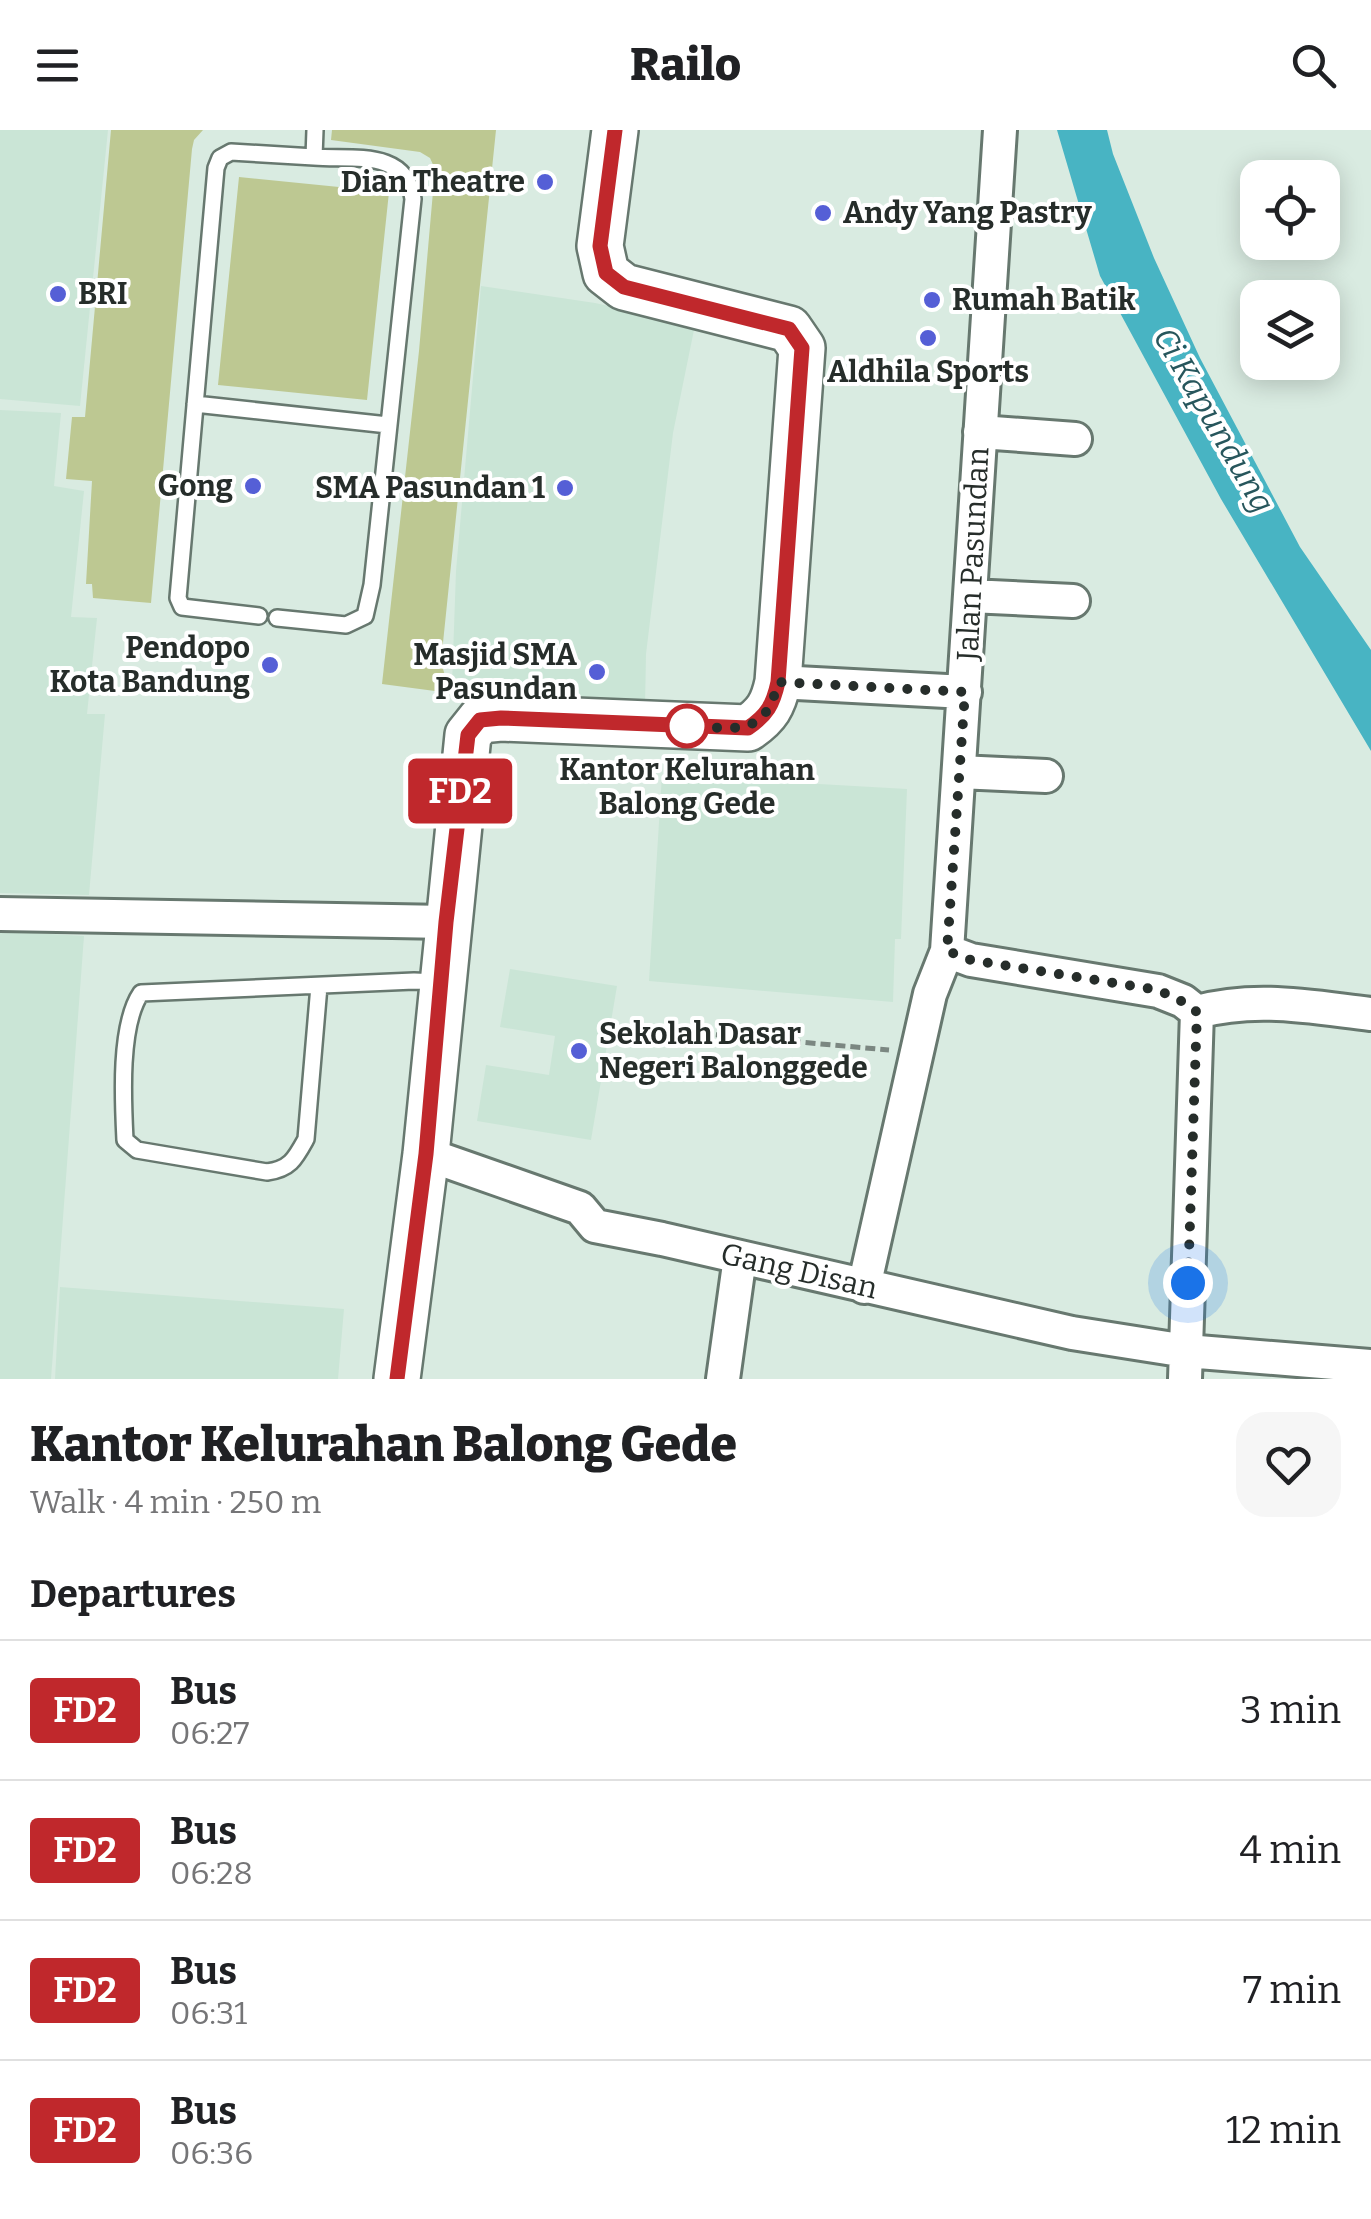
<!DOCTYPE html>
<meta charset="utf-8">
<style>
:root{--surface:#fff;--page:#f6f6f6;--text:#202124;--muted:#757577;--line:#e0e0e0}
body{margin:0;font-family:Bitter,serif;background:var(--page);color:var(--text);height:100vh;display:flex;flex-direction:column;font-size:38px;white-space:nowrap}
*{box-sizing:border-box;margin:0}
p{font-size:32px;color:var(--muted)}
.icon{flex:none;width:55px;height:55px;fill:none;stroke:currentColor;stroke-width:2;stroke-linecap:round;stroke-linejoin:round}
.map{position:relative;height:1249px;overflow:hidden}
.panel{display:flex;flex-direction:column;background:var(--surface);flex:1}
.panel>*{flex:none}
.badge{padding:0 20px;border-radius:8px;font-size:35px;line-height:65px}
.buttons{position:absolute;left:1240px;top:30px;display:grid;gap:20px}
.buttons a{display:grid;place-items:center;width:100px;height:100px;border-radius:20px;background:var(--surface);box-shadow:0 5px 25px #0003;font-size:50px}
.you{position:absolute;width:50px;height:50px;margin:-25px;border:8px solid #fff;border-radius:50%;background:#1a73e8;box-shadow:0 0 0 15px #1a73e833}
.map>.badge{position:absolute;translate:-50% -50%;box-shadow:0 0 0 5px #fff}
h2{padding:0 30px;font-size:38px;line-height:90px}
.round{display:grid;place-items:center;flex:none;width:105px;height:105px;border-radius:30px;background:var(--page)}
.overview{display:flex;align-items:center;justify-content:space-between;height:170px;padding:0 30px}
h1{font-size:48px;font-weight:800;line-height:75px}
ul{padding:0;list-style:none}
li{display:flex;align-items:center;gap:30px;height:140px;padding:0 30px;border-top:2px solid var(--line)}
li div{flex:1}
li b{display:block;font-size:38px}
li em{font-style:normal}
li .badge{min-width:110px;font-weight:700;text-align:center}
header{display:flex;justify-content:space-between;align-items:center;height:130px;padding:0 30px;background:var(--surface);font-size:45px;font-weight:800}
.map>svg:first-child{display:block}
.built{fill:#cae5d6}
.green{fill:#bdc892}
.water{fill:#48b4c3}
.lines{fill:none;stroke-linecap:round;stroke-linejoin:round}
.lane-casing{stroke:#67786f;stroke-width:20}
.street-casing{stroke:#67786f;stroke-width:38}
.secondary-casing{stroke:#67786f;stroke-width:50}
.path{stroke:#7b8781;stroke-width:5;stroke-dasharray:10 5;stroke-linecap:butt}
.lane{stroke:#fff;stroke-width:15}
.street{stroke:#fff;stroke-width:32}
.secondary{stroke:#fff;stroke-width:45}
.line-casing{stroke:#fff;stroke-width:22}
.line{stroke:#c0282c;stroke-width:15}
.walk{stroke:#262d2a;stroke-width:10;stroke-dasharray:0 18}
.poi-dot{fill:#555fd6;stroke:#fff;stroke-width:4}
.stop-dot{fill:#fff;stroke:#c0282c;stroke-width:5}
.labels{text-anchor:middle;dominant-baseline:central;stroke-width:8;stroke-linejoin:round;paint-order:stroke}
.poi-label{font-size:30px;font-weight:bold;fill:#262d2a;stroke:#fff;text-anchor:end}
.street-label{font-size:30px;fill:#262d2a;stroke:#fff}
.stop-label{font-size:30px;font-weight:bold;fill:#262d2a;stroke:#fff}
.water-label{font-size:32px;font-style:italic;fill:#27565c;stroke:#fff}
</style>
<header><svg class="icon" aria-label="menu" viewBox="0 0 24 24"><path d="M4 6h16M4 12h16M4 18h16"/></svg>Railo<svg class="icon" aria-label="search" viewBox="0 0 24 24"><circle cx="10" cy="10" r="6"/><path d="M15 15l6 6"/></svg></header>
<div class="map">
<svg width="1371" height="1249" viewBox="0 0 1371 1249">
<rect width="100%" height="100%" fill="#d9ebe1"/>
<!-- built -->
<path class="built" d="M 0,0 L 108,0 L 80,276 L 0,269 Z
M 481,156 L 595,173 L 695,195 L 673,303 L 646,524 L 645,577 L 474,572 L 452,555 L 456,441 Z
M 0,280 L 61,283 L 54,356 L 84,361 L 71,487 L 97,488 L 87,584 L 105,584 L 89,765 L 0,763 Z
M 662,645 L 907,659 L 901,809 L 895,809 L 893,872 L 649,851 Z
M 0,801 L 84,806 L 51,1249 L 0,1249 Z
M 510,839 L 617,856 L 591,1010 L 477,991 L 486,935 L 549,945 L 555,906 L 500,897 Z
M 60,1157 L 344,1179 L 338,1249 L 55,1249 Z"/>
<!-- green -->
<path class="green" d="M 111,0 L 203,0 L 194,10 L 192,19 L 151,473 L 93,468 L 92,454 L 86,454 L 92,351 L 66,349 L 72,287 L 85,287 Z
M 332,0 L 496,0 L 441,532 L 450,563 L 382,554 L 419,221 L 435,39 L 430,28 L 420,22 L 331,10 Z
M 239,47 L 389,62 L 367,270 L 218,255 Z"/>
<!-- water -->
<path class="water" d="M 1057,0 L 1107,0 L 1113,24 L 1154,128 L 1200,228 L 1300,417 L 1371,520 L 1371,621 L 1221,369 L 1100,146 Z"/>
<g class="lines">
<!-- lane casing -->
<g class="lane-casing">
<path id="lane" d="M 195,274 L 388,295
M 259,486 L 182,477 L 178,468 L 216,38 L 220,28 L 231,22 L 314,27
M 277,488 L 346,495 L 365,486 L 372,455 L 413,69 C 406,19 354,30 314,27 L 315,0
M 319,856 L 306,1009 C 295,1029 290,1039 267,1042 L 137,1020 L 125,1010 C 123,970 119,895 141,863 L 414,851 L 438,852"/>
</g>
<!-- street casing -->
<g class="street-casing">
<path id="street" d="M 1000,0 L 947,821 L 971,830 L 1158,861 L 1183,871 L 1197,882
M 980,302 L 1075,309
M 970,466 L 1073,471
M 778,552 L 965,562
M 959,642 L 1046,646
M 0,784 L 447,792
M 1197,882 C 1257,866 1310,877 1371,884
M 426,1024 L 580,1078 L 595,1096 L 662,1109 L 1072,1203 L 1186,1221 L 1371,1236
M 864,1157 L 930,864 L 947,821
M 723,1249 L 740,1127
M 1185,1249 L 1197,882"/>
</g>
<!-- secondary casing -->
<g class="secondary-casing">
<path id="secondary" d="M 397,1249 L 426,1024 L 468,605 L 480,590 L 501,588 L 748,598 C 767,585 773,575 778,552 L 802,218 L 789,199 L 624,157 L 606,143 L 600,116 L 615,0"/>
</g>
<!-- path -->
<path class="path" d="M 686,902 L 889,920"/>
<!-- lane -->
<use href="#lane" class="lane"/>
<!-- street -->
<use href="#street" class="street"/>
<!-- secondary -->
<use href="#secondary" class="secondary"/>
</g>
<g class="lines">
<!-- line casing -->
<g class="line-casing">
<path id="line" d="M 397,1249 L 426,1024 L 446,792 L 468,605 L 480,590 L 501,588 L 748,598 C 767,585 773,575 778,552 L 802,218 L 789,199 L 624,157 L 606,143 L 600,116 L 615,0"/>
</g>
<!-- line -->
<use href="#line" class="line"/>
<!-- walk -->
<path class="walk" d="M 687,596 L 684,596 C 734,597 765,610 778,552 L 965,562 L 947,821 L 971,830 L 1158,860 L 1183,872 L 1197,882 L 1188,1153"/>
</g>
<!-- markers -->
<g class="poi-dot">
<circle cx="545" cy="52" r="10"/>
<circle cx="823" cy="83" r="10"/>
<circle cx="58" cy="164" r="10"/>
<circle cx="932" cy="170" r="10"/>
<circle cx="928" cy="208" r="10"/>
<circle cx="253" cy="356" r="10"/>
<circle cx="565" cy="358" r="10"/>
<circle cx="270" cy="535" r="10"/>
<circle cx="597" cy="542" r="10"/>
<circle cx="579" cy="921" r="10"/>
</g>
<circle class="stop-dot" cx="687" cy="596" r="20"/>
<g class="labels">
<!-- poi labels -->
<g class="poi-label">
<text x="525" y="52">Dian Theatre</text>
<text x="843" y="83" text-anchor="start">Andy Yang Pastry</text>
<text x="78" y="164" text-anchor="start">BRI</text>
<text x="952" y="170" text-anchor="start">Rumah Batik</text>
<text x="928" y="242" text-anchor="middle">Aldhila Sports</text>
<text x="233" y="356">Gong</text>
<text x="545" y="358">SMA Pasundan 1</text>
<text x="250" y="518">Pendopo<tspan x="250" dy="34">Kota Bandung</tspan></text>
<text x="577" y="525">Masjid SMA<tspan x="577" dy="34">Pasundan</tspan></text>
<text x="599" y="904" text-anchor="start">Sekolah Dasar<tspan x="599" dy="34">Negeri Balonggede</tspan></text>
</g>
<!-- street labels -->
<g class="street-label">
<text transform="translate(973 424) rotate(-87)">Jalan Pasundan</text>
<text transform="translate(799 1141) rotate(13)">Gang Disan</text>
</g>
<!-- stop labels -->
<g class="stop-label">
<text x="687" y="640">Kantor Kelurahan<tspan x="687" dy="34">Balong Gede</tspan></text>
</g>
<!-- water labels -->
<g class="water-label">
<text transform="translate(1214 290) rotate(60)">Ci Kapundung</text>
</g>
</g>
</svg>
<div class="buttons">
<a><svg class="icon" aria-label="locate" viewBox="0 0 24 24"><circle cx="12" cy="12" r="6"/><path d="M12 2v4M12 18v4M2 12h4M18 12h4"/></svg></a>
<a><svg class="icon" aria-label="layers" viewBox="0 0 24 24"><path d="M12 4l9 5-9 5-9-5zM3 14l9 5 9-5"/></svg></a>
</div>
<div class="you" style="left:1188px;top:1153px"></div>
<b class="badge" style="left:460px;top:661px;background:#c0282c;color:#fff">FD2</b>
</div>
<section class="panel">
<div class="overview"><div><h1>Kantor Kelurahan Balong Gede</h1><p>Walk · 4 min · 250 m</p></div><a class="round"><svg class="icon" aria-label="heart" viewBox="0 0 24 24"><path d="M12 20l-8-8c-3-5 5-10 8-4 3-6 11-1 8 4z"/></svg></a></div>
<h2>Departures</h2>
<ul>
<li><span class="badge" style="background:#c0282c;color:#fff">FD2</span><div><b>Bus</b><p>06:27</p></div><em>3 min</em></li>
<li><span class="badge" style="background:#c0282c;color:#fff">FD2</span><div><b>Bus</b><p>06:28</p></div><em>4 min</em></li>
<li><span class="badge" style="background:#c0282c;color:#fff">FD2</span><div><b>Bus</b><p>06:31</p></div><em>7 min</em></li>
<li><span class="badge" style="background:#c0282c;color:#fff">FD2</span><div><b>Bus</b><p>06:36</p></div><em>12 min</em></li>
</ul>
</section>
